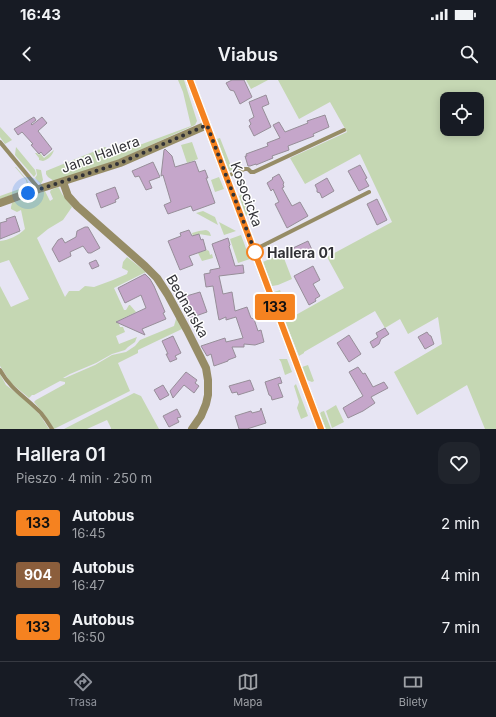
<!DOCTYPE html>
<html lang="pl">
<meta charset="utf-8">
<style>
:root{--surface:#171b24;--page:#20242c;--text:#f1f3f6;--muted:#9ea1a6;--line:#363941;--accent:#8c9099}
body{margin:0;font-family:Inter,sans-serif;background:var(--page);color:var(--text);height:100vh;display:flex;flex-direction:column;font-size:15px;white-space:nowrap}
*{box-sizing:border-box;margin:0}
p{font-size:13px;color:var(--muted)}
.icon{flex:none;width:22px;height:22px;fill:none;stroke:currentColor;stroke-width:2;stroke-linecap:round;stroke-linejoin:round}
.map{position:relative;height:349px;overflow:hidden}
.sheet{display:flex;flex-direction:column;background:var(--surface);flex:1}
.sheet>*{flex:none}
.badge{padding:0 8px;border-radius:3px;font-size:14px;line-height:26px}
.fabs{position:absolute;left:440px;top:12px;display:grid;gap:8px}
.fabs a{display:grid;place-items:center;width:44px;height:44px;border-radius:8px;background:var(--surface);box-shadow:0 2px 10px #0003;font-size:20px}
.you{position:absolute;width:20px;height:20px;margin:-10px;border:3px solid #fff;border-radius:50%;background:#1a73e8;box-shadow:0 0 0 6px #1a73e833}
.map>.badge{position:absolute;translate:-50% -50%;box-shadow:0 0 0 2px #fff}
.round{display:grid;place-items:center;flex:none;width:42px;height:42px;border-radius:12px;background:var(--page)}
.overview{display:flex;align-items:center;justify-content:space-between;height:68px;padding:0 16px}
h1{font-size:19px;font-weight:600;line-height:30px}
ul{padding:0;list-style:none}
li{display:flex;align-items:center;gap:12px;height:52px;padding:0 16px}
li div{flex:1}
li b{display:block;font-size:15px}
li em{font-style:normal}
li .badge{min-width:44px;font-weight:700;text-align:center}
.status{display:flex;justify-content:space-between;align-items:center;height:28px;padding:0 20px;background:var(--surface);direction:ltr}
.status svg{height:11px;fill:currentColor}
header{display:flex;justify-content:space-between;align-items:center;height:52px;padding:0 16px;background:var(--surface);font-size:18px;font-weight:600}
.tabs{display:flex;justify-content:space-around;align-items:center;height:56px;border-top:1px solid var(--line);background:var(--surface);font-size:11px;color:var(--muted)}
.tabs a{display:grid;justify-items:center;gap:2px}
.tabs .selected{color:var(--accent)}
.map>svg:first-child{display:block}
.green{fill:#c5d7b3;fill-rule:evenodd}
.building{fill:#c5a6ca;stroke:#978e99}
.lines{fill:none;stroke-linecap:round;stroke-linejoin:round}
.lane{stroke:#968c66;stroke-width:4}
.street{stroke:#968c66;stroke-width:8}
.secondary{stroke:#706023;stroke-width:8}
.line-casing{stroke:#fff;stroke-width:9}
.line{stroke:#f58220;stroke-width:6}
.walk{stroke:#323237;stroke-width:4;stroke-dasharray:0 7.2}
.stop-dot{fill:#fff;stroke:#f58220;stroke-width:2}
.labels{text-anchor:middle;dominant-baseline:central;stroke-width:3;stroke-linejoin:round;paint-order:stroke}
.street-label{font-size:14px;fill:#323237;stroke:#fff}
.stop-label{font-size:14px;font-weight:bold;fill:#323237;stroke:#fff;text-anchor:start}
</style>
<div class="status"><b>16:43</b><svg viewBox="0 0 49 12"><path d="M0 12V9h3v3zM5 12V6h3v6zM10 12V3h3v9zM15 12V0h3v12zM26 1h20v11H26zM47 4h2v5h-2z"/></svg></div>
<header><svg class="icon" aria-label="back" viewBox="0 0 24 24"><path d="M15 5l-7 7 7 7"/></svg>Viabus<svg class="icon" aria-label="search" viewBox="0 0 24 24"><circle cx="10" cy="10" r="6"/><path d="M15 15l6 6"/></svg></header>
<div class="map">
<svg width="496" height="349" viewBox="0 0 496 349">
<rect width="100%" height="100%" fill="#e7e5f3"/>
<!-- green -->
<path class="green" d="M 178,0 L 184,0 L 197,41 L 195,45 L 118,80 L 54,101 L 48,97 L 46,94 L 46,91 L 105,67 L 115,74 L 191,46 L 183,12 Z
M 246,0 L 268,0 L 251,9 Z
M 278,0 L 496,0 L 496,349 L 485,349 L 467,305 L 417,335 L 394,292 L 442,264 L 438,237 L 408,254 L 400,239 L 385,248 L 375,231 L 304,272 L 304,273 L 299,276 L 285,241 L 344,208 L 327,177 L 392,142 L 360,74 L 305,104 L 290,78 L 347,52 L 330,22 L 299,39 ZM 447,19 L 477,19 L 477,49 L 447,49 Z
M 0,47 L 12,60 L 5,64 L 0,57 Z
M 220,58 L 231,86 L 233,90 L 229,91 L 217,59 Z
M 192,62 L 198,79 L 187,83 L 181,65 Z
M 16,67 L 35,90 L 36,94 L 34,97 L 15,75 Z
M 54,70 C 52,76 49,79 43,81 L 39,80 L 39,78 L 35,73 L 37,73 L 39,75 L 40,73 L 44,78 Z
M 15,87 L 16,87 L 27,100 L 29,106 L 26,110 L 0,119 L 0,116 L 25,107 L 27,104 L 26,100 Z
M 36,89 L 41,90 L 43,100 L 41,104 L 35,98 L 37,95 Z
M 219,97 L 224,109 L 215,112 L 211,100 Z
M 58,107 L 59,108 L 62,114 L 72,127 L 63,140 L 48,149 L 37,158 L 65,217 L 69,211 L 79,211 L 85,206 L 94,207 L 113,200 L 127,194 L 128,191 L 122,188 L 123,182 L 127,177 L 146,192 L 114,208 L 124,230 L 126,230 L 129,225 L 130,225 L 136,232 L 118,241 L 120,247 L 123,247 L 125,252 L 116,256 L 119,264 L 137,257 L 135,262 L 128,267 L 125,270 L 112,274 L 96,283 L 70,294 L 63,298 L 65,298 L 95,285 L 112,275 L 126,272 L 135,266 L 140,260 L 174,246 L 176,239 L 177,238 L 182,249 L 138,270 L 138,273 L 118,283 L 130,311 L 54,349 L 44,334 L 34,322 L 36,320 L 65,304 L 65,302 L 60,301 L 34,315 L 32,315 L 29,318 L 11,303 L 0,286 L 0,206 L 11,227 L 29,219 L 9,180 L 0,183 L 0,161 C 9,160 18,156 25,149 L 21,130 L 17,132 L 11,129 L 11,127 L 12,123 L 45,111 L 50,121 L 53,119 L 50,112 L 51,110 Z
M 242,114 L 249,133 L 246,136 L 239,116 Z
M 203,131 L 215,137 L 218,145 L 196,133 Z
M 219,142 L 236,151 L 224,155 Z
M 206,150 C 209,151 210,152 211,156 L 199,154 L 193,156 L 192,153 L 199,151 Z
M 241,155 L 250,179 L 238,183 L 230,159 Z
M 207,170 L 209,171 L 210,175 L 212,174 L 213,178 L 202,181 L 198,173 Z
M 282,173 L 292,199 L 278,205 L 272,206 L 263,182 Z
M 280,210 L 288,232 L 283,234 L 274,212 Z
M 279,279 L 287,279 L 292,292 L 285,295 L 281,282 Z
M 308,285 L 314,301 L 312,302 L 307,300 L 302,287 Z
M 0,294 L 6,305 L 28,322 L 40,335 L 49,349 L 0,349 Z
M 296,304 L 308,336 L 301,339 L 297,328 L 299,322 L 294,306 Z
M 134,313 L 141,316 L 159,349 L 111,349 L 111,348 L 107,340 L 87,349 L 64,349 Z
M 336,325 L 344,342 L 332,348 L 326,331 Z
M 324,331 L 331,349 L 326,349 L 320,334 L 321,332 Z"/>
<!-- building -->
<path class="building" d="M 232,0 L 244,0 L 252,17 L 240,24 L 234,11 L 230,10 L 226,3 Z
M 266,15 L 269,24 L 262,27 L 271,47 L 254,56 L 249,46 L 251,44 L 249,40 L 254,37 L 249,22 Z
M 325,35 L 329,47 L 313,54 L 314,56 L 288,66 L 289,70 L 272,76 L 273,78 L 256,85 L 256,84 L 250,86 L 248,86 L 245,76 L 247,76 L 246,74 L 268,66 L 267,63 L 280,58 L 273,45 L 279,42 L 285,52 L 308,43 L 307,41 Z
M 34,37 L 36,40 L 31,44 L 32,45 L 42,37 L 47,43 L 38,51 L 52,69 L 44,76 L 41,72 L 39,74 L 31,65 L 33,64 L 22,52 L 18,55 L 14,49 Z
M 165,69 L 172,76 L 175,87 L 195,81 L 199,92 L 205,90 L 208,98 L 206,98 L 215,123 L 193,131 L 191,126 L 168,134 L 164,125 L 171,122 L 163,95 L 161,96 L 164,70 Z
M 153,82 L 160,97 L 149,101 L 152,108 L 146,110 L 139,96 L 135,97 L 132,91 Z
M 360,85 L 367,98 L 365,99 L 369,106 L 359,111 L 348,91 Z
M 279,94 L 284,103 L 283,104 L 284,107 L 282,108 L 292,126 L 300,122 L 308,136 L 287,148 L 275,124 L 279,122 L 273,109 L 271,111 L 267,103 L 273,99 L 272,98 Z
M 327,98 L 334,111 L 322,118 L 320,113 L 317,112 L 317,109 L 315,105 Z
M 115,107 L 119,118 L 115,120 L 116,122 L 101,128 L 96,114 Z
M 377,119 L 387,140 L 377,145 L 367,124 Z
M 15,136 L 20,151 L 0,159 L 0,143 L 7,141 L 6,139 Z
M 85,147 L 88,147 L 100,168 L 91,173 L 88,173 L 83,166 L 70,172 L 71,176 L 59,182 L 52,169 L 58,160 L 62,158 L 65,163 L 76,157 L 77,151 Z
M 189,150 L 192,156 L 199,154 L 201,160 L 203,159 L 206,170 L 189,176 L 193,185 L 180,190 L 168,161 L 181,156 L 180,153 Z
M 228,158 L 230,165 L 229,166 L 235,186 L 243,185 L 244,193 L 219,196 L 223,214 L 232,212 L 235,231 L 247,227 L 251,238 L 254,239 L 258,251 L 261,250 L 264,262 L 255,265 L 244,264 L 244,267 L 232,267 L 236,277 L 228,280 L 228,281 L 214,286 L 211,274 L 207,276 L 201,266 L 225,258 L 226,262 L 243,258 L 236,237 L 226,240 L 226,237 L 219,240 L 218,235 L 213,206 L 206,207 L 204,194 L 210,193 L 210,190 L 220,188 L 212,164 Z
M 308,161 L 313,172 L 300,178 L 298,174 L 296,175 L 293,168 Z
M 96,180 L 99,186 L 92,189 L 89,183 Z
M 313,186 L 320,200 L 313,204 L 320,216 L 315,219 L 316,221 L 309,225 L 294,196 Z
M 145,194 L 150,199 L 154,206 L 165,232 L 163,233 L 166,239 L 142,249 L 145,255 L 116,242 L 146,228 L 141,215 L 125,223 L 118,208 Z
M 200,212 L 207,232 L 190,238 L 183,217 Z
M 385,248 L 389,254 L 381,259 L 379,264 L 373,268 L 370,262 L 378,257 L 376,253 Z
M 427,252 L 429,255 L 431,256 L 434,264 L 425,269 L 418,257 Z
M 349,255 L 361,274 L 349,282 L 337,263 Z
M 173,256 L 181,273 L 175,276 L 177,279 L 170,282 L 166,274 L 168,274 L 162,261 Z
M 358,287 L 363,294 L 365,293 L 373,307 L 384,302 L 388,308 L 371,317 L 375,323 L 363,331 L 348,338 L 343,328 L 363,316 L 349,292 Z
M 186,292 L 197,300 L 195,303 L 199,306 L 194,313 L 184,305 L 173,318 L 170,311 Z
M 280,297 L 282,303 L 278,304 L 283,317 L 272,320 L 271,316 L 269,315 L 265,302 Z
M 250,300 L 254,310 L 238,315 L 237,312 L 232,313 L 229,306 Z
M 163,305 L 169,315 L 160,320 L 154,310 Z
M 261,328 L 266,343 L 247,349 L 239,349 L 235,336 L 251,331 L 252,333 L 260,331 Z
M 177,329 L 181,337 L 177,338 L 179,342 L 169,347 L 163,336 Z"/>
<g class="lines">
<!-- lane -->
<path class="lane" d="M 0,62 L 39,109
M 227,96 L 245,89 L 248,89 L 251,92 L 254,92 L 344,50
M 254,170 L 369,112
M 0,290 C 11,310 26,317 41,333 C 45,338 49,344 52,349"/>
<!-- street -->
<path class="street" d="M 63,102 L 68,116 L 77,126 L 145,186 L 157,198 L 168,215 L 187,250 L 206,288 L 208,300 L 208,315 L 206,324 L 201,336 L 192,349
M 0,123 L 39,109 L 120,83 L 207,45"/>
<!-- secondary -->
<path class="secondary" d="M 190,0 L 321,349"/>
</g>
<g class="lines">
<!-- line casing -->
<g class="line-casing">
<path id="line" d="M 190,0 L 321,349"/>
</g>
<!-- line -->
<use href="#line" class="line"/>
<!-- walk -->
<path class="walk" d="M 28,113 L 120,83 L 207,45 L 255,172"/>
</g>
<!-- markers -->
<circle class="stop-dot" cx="255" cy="172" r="8"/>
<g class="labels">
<!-- street labels -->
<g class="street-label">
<text transform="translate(100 74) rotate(-20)">Jana Hallera</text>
<text transform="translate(247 114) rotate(70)">Kosocicka</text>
<text transform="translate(188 226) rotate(60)">Bednarska</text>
</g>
<!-- stop labels -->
<g class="stop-label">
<text x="267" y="172">Hallera 01</text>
</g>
</g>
</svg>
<div class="fabs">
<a><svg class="icon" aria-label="locate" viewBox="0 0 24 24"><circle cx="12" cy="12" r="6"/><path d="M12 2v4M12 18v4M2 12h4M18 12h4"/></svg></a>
</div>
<div class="you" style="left:28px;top:113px"></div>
<b class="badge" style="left:275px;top:227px;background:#f58220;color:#111">133</b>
</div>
<section class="sheet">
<div class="overview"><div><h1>Hallera 01</h1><p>Pieszo · 4 min · 250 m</p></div><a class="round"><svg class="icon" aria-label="heart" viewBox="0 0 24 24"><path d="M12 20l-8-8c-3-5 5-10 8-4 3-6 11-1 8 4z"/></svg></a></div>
<ul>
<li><span class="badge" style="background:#f58220;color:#111">133</span><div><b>Autobus</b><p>16:45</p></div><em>2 min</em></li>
<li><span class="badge" style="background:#8b5e3c;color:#fff">904</span><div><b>Autobus</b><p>16:47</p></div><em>4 min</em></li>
<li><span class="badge" style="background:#f58220;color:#111">133</span><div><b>Autobus</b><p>16:50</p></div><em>7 min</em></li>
</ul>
</section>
<nav class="tabs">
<a class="selected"><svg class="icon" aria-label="directions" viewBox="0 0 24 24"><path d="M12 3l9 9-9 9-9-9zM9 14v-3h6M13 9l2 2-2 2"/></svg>Trasa</a>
<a><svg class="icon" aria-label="map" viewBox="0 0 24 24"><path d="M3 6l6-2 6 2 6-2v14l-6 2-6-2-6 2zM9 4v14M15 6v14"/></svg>Mapa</a>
<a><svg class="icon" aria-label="tickets" viewBox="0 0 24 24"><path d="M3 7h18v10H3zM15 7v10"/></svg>Bilety</a>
</nav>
